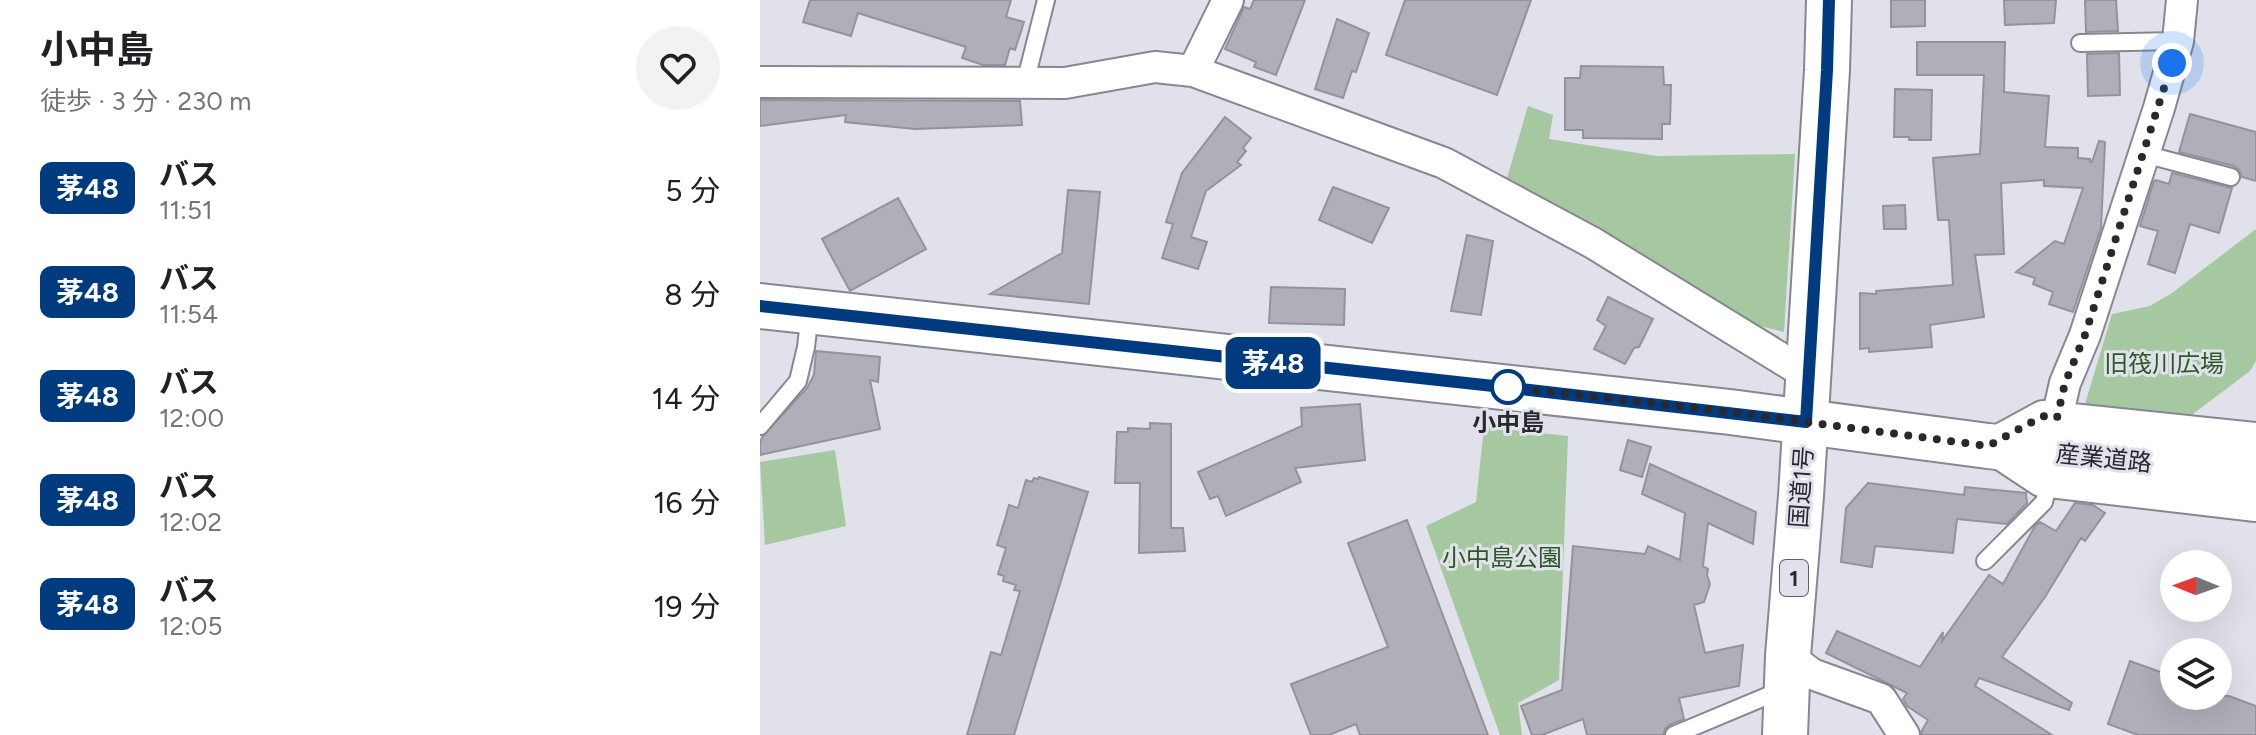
<!DOCTYPE html>
<html lang="ja">
<meta charset="utf-8">
<style>
:root{--surface:#fff;--page:#f2f2f2;--text:#202124;--muted:#757577}
body{margin:0;font-family:Figtree,"Noto Sans JP",sans-serif;background:var(--page);color:var(--text);height:100vh;display:flex;flex-direction:column;font-size:30px;white-space:nowrap}
*{box-sizing:border-box;margin:0}
p{font-size:26px;color:var(--muted)}
.icon{flex:none;width:44px;height:44px;fill:none;stroke:currentColor;stroke-width:2;stroke-linecap:round;stroke-linejoin:round}
.map{position:relative;flex:1;overflow:hidden}
.panel{display:flex;flex-direction:column;background:var(--surface);width:760px}
.panel>*{flex:none}
.badge{padding:0 16px;border-radius:12px;font-size:28px;line-height:52px}
.needle{width:52px;rotate:271deg}
.fabs{position:absolute;left:1400px;top:550px;display:grid;gap:16px}
.fabs a{display:grid;place-items:center;width:72px;height:72px;border-radius:50%;background:var(--surface);box-shadow:0 8px 32px #0002;font-size:40px}
.you{position:absolute;width:40px;height:40px;margin:-20px;border:6px solid #fff;border-radius:50%;background:#1a73e8;box-shadow:0 0 0 12px #1a73e833}
.map>.badge{position:absolute;translate:-50% -50%;box-shadow:0 0 0 4px #fff}
.round{display:grid;place-items:center;flex:none;width:84px;height:84px;border-radius:42px;background:var(--page)}
.head{display:flex;align-items:center;justify-content:space-between;height:136px;padding:0 40px}
h1{font-size:38px;font-weight:700;line-height:60px}
ul{padding:0;list-style:none}
li{display:flex;align-items:center;gap:24px;height:104px;padding:0 40px}
li div{flex:1}
li b{display:block;font-size:30px}
li em{font-style:normal}
li .badge{min-width:88px;font-weight:700;text-align:center}
main{display:flex;flex:1;min-height:0}
.map>svg:first-child{display:block}
.green{fill:#a6c8a1}
.building{fill:#b0aeb8;stroke:#94929c;stroke-width:2}
.lines{fill:none;stroke-linecap:round;stroke-linejoin:round}
.service-casing{stroke:#878791;stroke-width:20}
.minor-casing{stroke:#878791;stroke-width:34}
.primary-casing{stroke:#878791;stroke-width:48}
.trunk-casing{stroke:#878791;stroke-width:48}
.service{stroke:#fff;stroke-width:16}
.minor{stroke:#fff;stroke-width:30}
.primary{stroke:#fff;stroke-width:44}
.trunk{stroke:#fff;stroke-width:44}
.line-casing{stroke:#fff;stroke-width:18}
.line{stroke:#003b80;stroke-width:12}
.walk{stroke:#29292d;stroke-width:8;stroke-dasharray:0 14.4}
.stop-dot{fill:#fff;stroke:#003b80;stroke-width:4}
.labels{text-anchor:middle;dominant-baseline:central;stroke-width:6;stroke-linejoin:round;paint-order:stroke}
.shield{fill:#e1e1eb;stroke:#606066;stroke-width:2}
.shield-label{font-size:22px;font-weight:bold;fill:#29292d}
.park-label{font-size:24px;fill:#2b5925;stroke:#e1e1eb}
.stop-label{font-size:24px;font-weight:bold;fill:#29292d;stroke:#e1e1eb}
.street-label{font-size:24px;fill:#29292d;stroke:#e1e1eb}
</style>
<main>
<section class="panel">
<div class="head"><div><h1>小中島</h1><p>徒歩 · 3 分 · 230 m</p></div><a class="round"><svg class="icon" aria-label="heart" viewBox="0 0 24 24"><path d="M12 20l-8-8c-3-5 5-10 8-4 3-6 11-1 8 4z"/></svg></a></div>
<ul>
<li><span class="badge" style="background:#003b80;color:#fff">茅48</span><div><b>バス</b><p>11:51</p></div><em>5 分</em></li>
<li><span class="badge" style="background:#003b80;color:#fff">茅48</span><div><b>バス</b><p>11:54</p></div><em>8 分</em></li>
<li><span class="badge" style="background:#003b80;color:#fff">茅48</span><div><b>バス</b><p>12:00</p></div><em>14 分</em></li>
<li><span class="badge" style="background:#003b80;color:#fff">茅48</span><div><b>バス</b><p>12:02</p></div><em>16 分</em></li>
<li><span class="badge" style="background:#003b80;color:#fff">茅48</span><div><b>バス</b><p>12:05</p></div><em>19 分</em></li>
</ul>
</section>
<div class="map">
<svg width="1496" height="735" viewBox="0 0 1496 735">
<rect width="100%" height="100%" fill="#e1e1eb"/>
<!-- green -->
<path class="green" d="M 768,106 L 793,115 L 789,139 L 897,156 L 1035,154 L 1024,332 L 988,323 L 747,178 Z
M 1496,229 L 1496,361 L 1490,371 L 1421,423 L 1322,414 L 1352,314 L 1390,306 L 1412,293 Z
M 724,427 L 808,436 L 799,680 L 758,703 L 762,735 L 740,735 L 666,526 L 716,502 Z
M 75,450 L 86,526 L 5,545 L 0,462 Z"/>
<!-- building -->
<path class="building" d="M 50,0 L 251,0 L 246,17 L 264,22 L 255,50 L 250,48 L 245,65 L 223,65 L 202,58 L 206,47 L 98,13 L 91,36 L 43,22 Z
M 494,0 L 545,0 L 516,75 L 494,67 L 496,62 L 465,49 L 484,7 L 490,9 Z
M 645,0 L 771,0 L 737,95 L 626,55 Z
M 1131,0 L 1165,0 L 1165,26 L 1131,27 Z
M 1244,0 L 1296,0 L 1294,23 L 1245,25 Z
M 1325,0 L 1356,0 L 1358,31 L 1326,32 Z
M 577,19 L 609,33 L 596,72 L 592,71 L 583,98 L 555,89 Z
M 1157,42 L 1245,42 L 1244,92 L 1289,96 L 1285,147 L 1318,148 L 1318,158 L 1330,159 L 1330,162 L 1332,162 L 1339,141 L 1345,142 L 1341,228 L 1313,312 L 1289,304 L 1293,292 L 1273,284 L 1275,278 L 1256,272 L 1295,241 L 1304,244 L 1323,188 L 1284,186 L 1284,180 L 1241,183 L 1244,254 L 1215,255 L 1224,317 L 1170,325 L 1172,347 L 1109,352 L 1109,348 L 1100,349 L 1100,293 L 1116,294 L 1116,291 L 1193,285 L 1189,220 L 1178,220 L 1173,158 L 1220,154 L 1224,75 L 1157,75 Z
M 1359,53 L 1360,95 L 1328,96 L 1327,54 Z
M 821,66 L 903,67 L 904,85 L 911,85 L 910,124 L 902,124 L 902,139 L 823,138 L 823,130 L 805,130 L 805,78 L 820,78 Z
M 1135,89 L 1172,90 L 1171,140 L 1149,140 L 1149,137 L 1134,137 Z
M 0,100 L 260,101 L 262,125 L 155,129 L 85,122 L 86,115 L 0,126 Z
M 1430,114 L 1496,132 L 1496,181 L 1482,177 L 1479,170 L 1474,166 L 1419,152 Z
M 465,117 L 491,138 L 483,148 L 486,151 L 477,162 L 481,165 L 446,191 L 431,237 L 447,242 L 438,269 L 402,258 L 413,224 L 406,222 L 422,173 Z
M 1412,173 L 1472,188 L 1459,233 L 1430,224 L 1415,273 L 1388,264 L 1398,231 L 1380,226 L 1394,181 L 1396,180 L 1409,184 Z
M 573,187 L 629,208 L 612,243 L 559,220 Z
M 308,190 L 340,192 L 329,304 L 230,294 L 302,253 Z
M 138,198 L 166,249 L 90,291 L 62,239 Z
M 1145,205 L 1146,229 L 1124,229 L 1123,206 Z
M 707,235 L 733,241 L 721,315 L 691,311 Z
M 511,287 L 585,289 L 584,325 L 509,323 Z
M 848,297 L 893,319 L 879,347 L 874,348 L 865,364 L 834,349 L 846,326 L 837,320 Z
M 56,351 L 120,357 L 118,382 L 110,380 L 120,429 L 0,455 L 0,442 L 3,436 L 47,388 L 54,375 Z
M 600,404 L 605,460 L 535,468 L 541,482 L 466,516 L 458,496 L 450,499 L 438,472 L 542,426 L 541,408 Z
M 390,423 L 411,424 L 411,528 L 423,528 L 425,551 L 379,553 L 380,483 L 355,483 L 357,432 L 368,432 L 368,428 L 390,429 Z
M 868,440 L 891,447 L 882,477 L 860,470 Z
M 890,464 L 996,512 L 993,544 L 948,523 L 943,566 L 948,569 L 947,575 L 950,584 L 944,602 L 934,605 L 945,653 L 983,645 L 979,686 L 919,698 L 924,719 L 909,725 L 905,729 L 903,735 L 827,735 L 823,719 L 782,735 L 772,735 L 761,706 L 802,690 L 813,546 L 885,554 L 888,546 L 920,560 L 925,513 L 882,494 Z
M 279,477 L 328,492 L 254,735 L 207,735 L 231,652 L 241,655 L 260,591 L 254,590 L 256,585 L 243,581 L 244,576 L 238,574 L 246,548 L 237,545 L 246,516 L 249,505 L 258,508 L 266,480 L 272,482 L 274,478 L 278,479 Z
M 1108,483 L 1204,495 L 1205,487 L 1266,493 L 1267,503 L 1247,524 L 1197,519 L 1193,553 L 1115,546 L 1112,567 L 1081,562 L 1086,508 Z
M 1315,503 L 1333,505 L 1345,513 L 1325,541 L 1321,538 L 1285,597 L 1242,657 L 1312,703 L 1309,710 L 1219,678 L 1215,686 L 1292,735 L 1162,735 L 1161,732 L 1168,720 L 1147,706 L 1143,699 L 1147,693 L 1066,653 L 1077,631 L 1160,667 L 1183,632 L 1182,641 L 1229,575 L 1243,584 L 1275,526 L 1280,522 L 1296,531 Z
M 647,520 L 728,735 L 600,735 L 596,724 L 569,735 L 551,735 L 531,684 L 628,647 L 588,543 Z
M 1370,661 L 1414,677 L 1414,696 L 1469,696 L 1496,706 L 1496,735 L 1378,735 L 1348,724 Z"/>
<g class="lines">
<!-- service casing -->
<g class="service-casing">
<path id="service" d="M 1320,43 L 1418,41
M 265,83 L 286,0
M 1384,154 L 1471,177
M 0,426 L 38,381 L 46,347 L 50,313
M 1225,561 L 1284,502 L 1289,481
M 914,735 L 1024,689"/>
</g>
<!-- minor casing -->
<g class="minor-casing">
<path id="minor" d="M 433,71 L 468,0
M 0,82 L 305,83 L 395,67 L 433,71 L 684,163 L 833,243 L 1048,375
M 1297,418 L 1305,383 L 1325,335 L 1399,108 L 1418,41 L 1422,0
M 1496,438 L 1283,416 L 1228,446 L 1281,481 L 1496,506
M 1028,656 L 1052,674 L 1121,699 L 1144,735"/>
</g>
<!-- primary casing -->
<g class="primary-casing">
<path id="primary" d="M 0,306 L 970,412 L 1228,446 L 1496,474"/>
</g>
<!-- trunk casing -->
<g class="trunk-casing">
<path id="trunk" d="M 1025,735 L 1028,656 L 1041,496 L 1067,70 L 1069,0"/>
</g>
<!-- service -->
<use href="#service" class="service"/>
<!-- minor -->
<use href="#minor" class="minor"/>
<!-- primary -->
<use href="#primary" class="primary"/>
<!-- trunk -->
<use href="#trunk" class="trunk"/>
</g>
<g class="lines">
<!-- line casing -->
<g class="line-casing">
<path id="line" d="M 0,306 L 761,389 L 1046,422 L 1067,70 L 1069,0"/>
</g>
<!-- line -->
<use href="#line" class="line"/>
<!-- walk -->
<path class="walk" d="M 748,387 L 970,412 L 1228,446 L 1283,416 L 1297,418 L 1305,383 L 1325,335 L 1412,63"/>
</g>
<!-- markers -->
<circle class="stop-dot" cx="748" cy="387" r="16"/>
<g class="labels">
<!-- shield labels -->
<rect class="shield" x="1020" y="560" width="28" height="36" rx="6"/>
<g class="shield-label">
<text x="1034" y="578">1</text>
</g>
<!-- park labels -->
<g class="park-label">
<text x="1404" y="363">旧筏川広場</text>
<text x="742" y="557">小中島公園</text>
</g>
<!-- stop labels -->
<g class="stop-label">
<text x="748" y="422">小中島</text>
</g>
<!-- street labels -->
<g class="street-label">
<text transform="translate(1344 458) rotate(6)">産業道路</text>
<text transform="translate(1041 487) rotate(-86)">国道1号</text>
</g>
</g>
</svg>
<div class="fabs">
<a><svg class="needle" viewBox="-14 -14 28 28"><path d="M0-13l5 13h-10z" fill="#e53935"/><path d="M0 13l5-13h-10z" fill="#757577"/></svg></a>
<a><svg class="icon" aria-label="layers" viewBox="0 0 24 24"><path d="M12 4l9 5-9 5-9-5zM3 14l9 5 9-5"/></svg></a>
</div>
<div class="you" style="left:1412px;top:63px"></div>
<b class="badge" style="left:513px;top:363px;background:#003b80;color:#fff">茅48</b>
</div>
</main>
